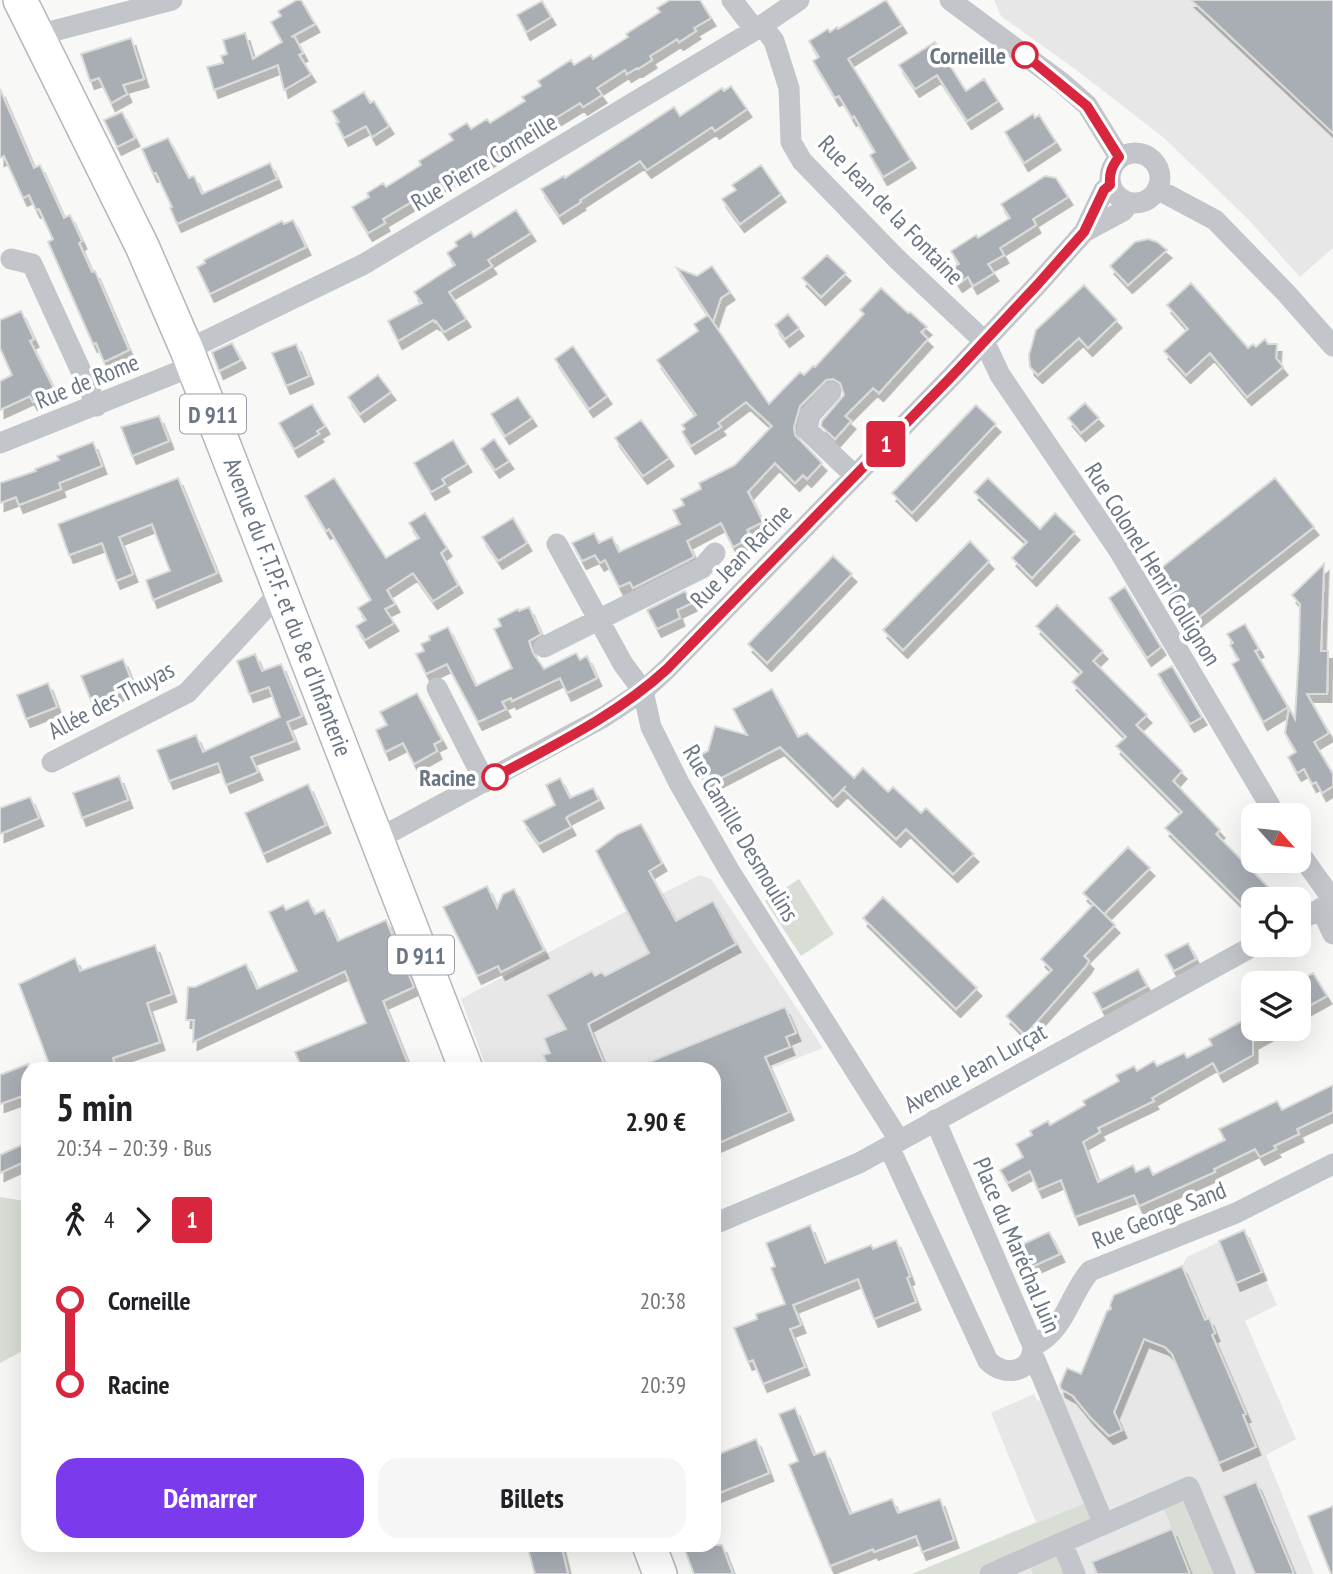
<!DOCTYPE html>
<html lang="fr">
<meta charset="utf-8">
<style>
:root{--surface:#fff;--page:#f6f6f6;--text:#202124;--muted:#757577;--accent:#7c3aed}
body{margin:0;font-family:"PT Sans Narrow",sans-serif;background:var(--page);color:var(--text);height:100vh;display:flex;flex-direction:column;font-size:26px;white-space:nowrap}
*{box-sizing:border-box;margin:0}
p{font-size:23px;color:var(--muted)}
.icon{flex:none;width:38px;height:38px;fill:none;stroke:currentColor;stroke-width:2;stroke-linecap:round;stroke-linejoin:round}
.map{position:relative;flex:1;overflow:hidden}
.drawer{position:absolute;left:21px;top:1062px;width:700px;height:490px;display:flex;flex-direction:column;background:var(--surface);border-radius:21px;box-shadow:0 7px 28px #0002}
.drawer>*{flex:none}
.badge{padding:0 14px;border-radius:5px;font-size:24px;line-height:46px}
.needle{width:46px;rotate:117deg}
.controls{position:absolute;left:1241px;top:803px;display:grid;gap:14px}
.controls a{display:grid;place-items:center;width:70px;height:70px;border-radius:14px;background:var(--surface);box-shadow:0 7px 28px #0002;font-size:35px}
.map>.badge{position:absolute;translate:-50% -50%;box-shadow:0 0 0 4px #fff}
.legs{display:flex;align-items:center;gap:10px;height:77px;padding:0 35px;font-size:23px}
.legs p{margin-inline-start:auto}
.summary{display:flex;align-items:center;justify-content:space-between;height:119px;padding:0 35px}
h1{font-size:38px;font-weight:800;line-height:52px}
.button{display:flex;gap:14px;margin-top:auto;padding:14px 35px}
.button a{flex:1;height:80px;border-radius:21px;background:var(--accent);color:#fff;font-size:28px;font-weight:800;line-height:80px;text-align:center}
.button a+a{background:var(--page);color:var(--text)}
ul{padding:0 35px;list-style:none}
li{display:flex;align-items:center;gap:24px;height:84px;font-size:26px}
li i{display:grid;place-items:center;width:10px;height:100%;margin:0 9px;background:currentColor}
li i::after{content:'';width:18px;height:18px;margin:-9px;border:5px solid;border-radius:50%;background:var(--surface)}
li p{margin-inline-start:auto}
li:first-child i{background:linear-gradient(#0000 50%,currentColor 0)}
li:last-child i{background:linear-gradient(currentColor 50%,#0000 0)}
.map>svg:first-child{display:block}
.built{fill:#e6e7e6}
.green{fill:#d8ddd6}
.building{fill:#a8aeb4;stroke:#dadad8;stroke-width:2;filter:url(#shadow)}
.lines{fill:none;stroke-linecap:round;stroke-linejoin:round}
.primary-casing{stroke:#b4b7bb;stroke-width:36}
.minor{stroke:#c2c5c9;stroke-width:21}
.primary{stroke:#fff;stroke-width:33}
.line-1-casing{stroke:#fff;stroke-width:16}
.line-1{stroke:#d7263d;stroke-width:10}
.stop-1-dot{fill:#fff;stroke:#d7263d;stroke-width:3.5}
.labels{text-anchor:middle;dominant-baseline:central;stroke-width:7;stroke-linejoin:round;paint-order:stroke}
.shield{fill:#fff;stroke:#979fa9;stroke-width:2}
.shield-label{font-size:23px;font-weight:bold;fill:#6a7684}
.stop-label{font-size:24px;font-weight:bold;fill:#6a7684;stroke:#fff;text-anchor:end}
.street-label{font-size:24px;fill:#6a7684;stroke:#fff}
</style>
<div class="map">
<svg width="1333" height="1574" viewBox="0 0 1333 1574">
<defs>
<filter id="shadow"><feDropShadow dx="4.5" dy="8" stdDeviation="0" flood-color="#0004"/></filter>
</defs>
<rect width="100%" height="100%" fill="#f8f8f6"/>
<!-- built -->
<path class="built" d="M 994,0 L 1333,0 L 1333,248 L 1300,277 L 1248,219 L 1164,138 L 1079,72 L 1001,16 Z
M 700,875 L 711,879 L 823,1048 L 714,1091 L 714,1069 L 487,1069 L 461,999 L 623,913 Z
M 1244,1230 L 1277,1305 L 1245,1321 L 1296,1439 L 1266,1455 L 1314,1574 L 912,1574 L 1036,1522 L 991,1413 L 1034,1394 L 1037,1401 L 1061,1393 L 1063,1389 L 1059,1388 L 1067,1368 L 1081,1374 L 1114,1295 L 1182,1266 L 1187,1257 Z"/>
<!-- green -->
<path class="green" d="M 799,879 L 834,934 L 801,956 L 765,901 Z
M 0,1197 L 24,1201 L 28,1208 L 28,1348 L 0,1363 Z
M 1179,1501 L 1185,1501 L 1218,1574 L 1190,1574 L 1164,1509 Z
M 1086,1503 L 1093,1524 L 976,1574 L 912,1574 Z
M 1058,1553 L 1068,1574 L 1033,1574 L 1029,1563 Z"/>
<!-- building -->
<path class="building" d="M 297,0 L 301,0 L 315,24 L 291,37 L 294,36 L 303,53 L 299,55 L 311,74 L 284,90 L 278,65 L 214,90 L 207,67 L 223,63 L 221,56 L 227,54 L 223,40 L 245,33 L 253,59 L 282,42 L 271,22 L 281,16 L 278,11 Z
M 670,0 L 700,0 L 711,18 L 694,28 L 696,31 L 679,42 L 677,39 L 650,56 L 652,60 L 638,69 L 637,68 L 627,74 L 625,70 L 597,88 L 602,95 L 583,107 L 580,103 L 523,138 L 521,135 L 494,151 L 496,155 L 471,169 L 469,166 L 435,187 L 437,191 L 420,201 L 418,198 L 383,219 L 385,223 L 368,233 L 352,207 L 369,197 L 367,193 L 383,183 L 386,187 L 421,165 L 419,161 L 453,140 L 449,134 L 467,123 L 471,129 L 487,119 L 490,123 L 525,101 L 522,97 L 541,86 L 538,81 L 571,60 L 574,65 L 591,55 L 593,59 L 628,37 L 626,34 L 660,12 L 657,8 Z
M 886,0 L 902,25 L 848,59 L 911,160 L 883,177 L 870,155 L 875,152 L 854,116 L 852,118 L 839,96 L 835,98 L 813,61 L 819,57 L 809,41 L 828,29 L 830,32 L 837,27 L 838,29 Z
M 1191,0 L 1333,0 L 1333,133 L 1202,10 Z
M 542,1 L 551,17 L 526,32 L 517,15 Z
M 131,38 L 144,79 L 123,85 L 127,94 L 111,103 L 99,78 L 90,81 L 81,54 Z
M 935,42 L 966,91 L 984,79 L 998,101 L 967,121 L 937,75 L 915,89 L 899,65 Z
M 731,86 L 747,109 L 715,131 L 712,127 L 647,170 L 640,161 L 580,200 L 581,202 L 559,216 L 541,189 L 564,176 L 565,178 L 674,107 L 680,116 L 722,88 L 724,91 Z
M 0,89 L 34,168 L 40,165 L 64,218 L 70,215 L 82,241 L 79,243 L 92,272 L 95,271 L 129,350 L 104,362 L 96,343 L 93,344 L 52,251 L 48,242 L 53,239 L 39,209 L 36,210 L 29,195 L 23,198 L 4,156 L 0,158 Z
M 364,92 L 370,103 L 374,101 L 389,126 L 372,137 L 366,126 L 344,138 L 336,123 L 339,122 L 332,111 Z
M 122,112 L 135,138 L 117,147 L 104,120 Z
M 1033,114 L 1035,118 L 1039,115 L 1056,142 L 1024,163 L 1005,132 Z
M 168,138 L 189,178 L 194,176 L 202,194 L 270,163 L 277,179 L 177,224 L 170,208 L 172,207 L 156,173 L 153,174 L 142,149 Z
M 761,165 L 781,194 L 740,224 L 722,199 L 736,190 L 732,185 Z
M 1045,176 L 1056,178 L 1068,197 L 1033,219 L 1036,225 L 1000,248 L 1004,255 L 988,264 L 994,273 L 973,286 L 968,277 L 958,284 L 949,270 L 959,264 L 951,251 L 976,235 L 978,238 L 1010,218 L 1001,204 Z
M 516,210 L 531,233 L 488,260 L 492,266 L 449,292 L 466,319 L 444,332 L 436,321 L 435,322 L 433,320 L 398,341 L 388,321 L 422,303 L 414,292 L 455,265 L 447,253 L 457,246 L 455,242 L 471,232 L 474,237 Z
M 293,220 L 306,247 L 210,294 L 197,267 L 205,263 L 204,260 L 282,221 L 284,224 Z
M 1148,239 L 1157,242 L 1167,250 L 1128,285 L 1110,266 L 1135,242 Z
M 827,255 L 846,273 L 821,297 L 802,278 Z
M 712,266 L 730,292 L 721,298 L 713,322 L 677,268 L 697,276 Z
M 1191,283 L 1248,348 L 1253,344 L 1256,347 L 1265,339 L 1268,344 L 1277,344 L 1276,358 L 1283,367 L 1247,397 L 1210,353 L 1186,375 L 1164,351 L 1188,329 L 1167,305 Z
M 1084,285 L 1117,320 L 1088,348 L 1079,338 L 1038,375 L 1030,367 L 1029,355 L 1036,330 Z
M 881,288 L 908,313 L 910,312 L 927,327 L 921,332 L 928,339 L 879,393 L 873,388 L 845,416 L 851,421 L 835,439 L 821,426 L 822,421 L 844,395 L 840,383 L 833,379 L 826,380 L 800,406 L 794,427 L 795,435 L 822,463 L 807,479 L 803,475 L 795,483 L 775,463 L 748,492 L 763,522 L 747,530 L 751,537 L 733,547 L 721,523 L 687,541 L 694,557 L 633,588 L 630,582 L 619,587 L 605,560 L 600,563 L 595,555 L 582,561 L 572,543 L 594,533 L 599,543 L 612,537 L 619,552 L 680,524 L 673,510 L 684,505 L 681,499 L 701,489 L 699,483 L 735,465 L 772,426 L 746,402 L 718,423 L 721,427 L 691,446 L 682,432 L 685,429 L 682,425 L 696,415 L 657,360 L 698,331 L 694,324 L 708,315 L 769,404 L 800,372 L 804,375 L 813,366 L 815,367 L 864,314 L 860,310 Z
M 21,311 L 34,339 L 30,341 L 55,391 L 33,402 L 30,396 L 0,410 L 0,381 L 12,375 L 0,348 L 0,320 Z
M 788,314 L 799,328 L 785,339 L 775,325 Z
M 232,343 L 241,360 L 219,371 L 212,352 Z
M 296,344 L 309,376 L 286,386 L 272,353 Z
M 573,346 L 607,396 L 589,409 L 555,359 Z
M 378,375 L 391,392 L 360,414 L 348,397 Z
M 518,397 L 532,418 L 505,436 L 491,414 Z
M 1085,403 L 1099,418 L 1081,433 L 1068,418 Z
M 312,404 L 325,426 L 317,431 L 319,434 L 294,449 L 279,423 Z
M 976,405 L 996,424 L 912,513 L 892,493 Z
M 159,416 L 169,441 L 132,456 L 121,427 Z
M 641,420 L 669,458 L 643,476 L 615,438 Z
M 494,439 L 509,461 L 495,470 L 481,449 Z
M 453,440 L 467,464 L 442,479 L 445,484 L 431,492 L 414,463 Z
M 93,442 L 102,466 L 59,483 L 61,489 L 19,505 L 16,497 L 0,503 L 0,483 L 36,471 L 35,469 L 59,460 L 57,456 Z
M 178,478 L 217,573 L 153,600 L 146,580 L 170,571 L 152,524 L 119,537 L 133,574 L 116,581 L 102,543 L 69,555 L 58,524 Z
M 334,478 L 386,558 L 419,538 L 409,523 L 425,513 L 447,548 L 441,553 L 458,585 L 433,601 L 413,573 L 387,590 L 395,604 L 385,609 L 394,623 L 365,640 L 356,626 L 366,620 L 358,608 L 371,600 L 329,529 L 326,531 L 305,496 Z
M 988,478 L 1040,529 L 1055,513 L 1075,532 L 1032,578 L 1012,558 L 1027,542 L 974,492 Z
M 1275,478 L 1314,527 L 1189,625 L 1156,572 Z
M 513,518 L 527,543 L 498,561 L 482,537 Z
M 970,541 L 989,561 L 903,650 L 883,630 Z
M 833,556 L 852,574 L 767,663 L 748,644 Z
M 1324,564 L 1321,651 L 1328,651 L 1327,694 L 1307,694 L 1329,733 L 1314,742 L 1333,774 L 1333,786 L 1322,793 L 1316,782 L 1312,784 L 1304,769 L 1297,773 L 1288,757 L 1296,752 L 1285,733 L 1289,708 L 1295,719 L 1299,651 L 1300,604 L 1292,595 Z
M 1125,587 L 1161,647 L 1147,658 L 1109,598 Z
M 685,591 L 692,603 L 677,610 L 680,618 L 657,629 L 647,610 Z
M 1057,605 L 1103,651 L 1093,661 L 1147,715 L 1136,725 L 1182,771 L 1173,781 L 1220,830 L 1216,834 L 1273,892 L 1265,900 L 1253,900 L 1253,915 L 1165,828 L 1182,812 L 1116,746 L 1126,737 L 1072,682 L 1082,672 L 1036,626 Z
M 529,607 L 541,634 L 529,641 L 533,653 L 544,669 L 576,653 L 580,660 L 587,656 L 597,678 L 567,693 L 560,678 L 512,701 L 511,698 L 502,702 L 506,709 L 478,722 L 447,664 L 426,674 L 416,654 L 424,651 L 421,644 L 430,640 L 429,636 L 448,627 L 476,686 L 512,668 L 494,629 L 501,626 L 498,619 L 518,609 L 519,611 Z
M 1245,624 L 1259,649 L 1255,651 L 1288,707 L 1263,722 L 1232,664 L 1239,660 L 1230,645 L 1233,643 L 1227,634 Z
M 255,654 L 262,671 L 281,664 L 302,716 L 287,722 L 295,741 L 251,757 L 258,772 L 226,785 L 218,763 L 169,781 L 157,750 L 196,735 L 203,752 L 280,717 L 269,687 L 249,694 L 237,661 Z
M 123,659 L 134,687 L 92,703 L 81,676 Z
M 1172,666 L 1202,717 L 1190,724 L 1158,674 Z
M 48,683 L 57,707 L 26,719 L 17,695 Z
M 772,689 L 798,737 L 807,733 L 854,778 L 863,768 L 888,792 L 893,787 L 921,813 L 926,808 L 974,854 L 953,874 L 906,829 L 896,839 L 843,789 L 846,786 L 833,799 L 780,747 L 706,786 L 692,759 L 708,751 L 715,726 L 747,735 L 733,709 Z
M 417,693 L 442,740 L 434,744 L 437,751 L 414,764 L 403,743 L 385,752 L 376,730 L 387,725 L 380,712 Z
M 119,776 L 128,800 L 82,818 L 73,793 Z
M 560,778 L 570,798 L 593,788 L 599,800 L 568,816 L 566,818 L 571,827 L 539,844 L 523,821 L 555,805 L 546,785 Z
M 308,784 L 326,825 L 263,854 L 245,813 Z
M 30,797 L 39,818 L 0,834 L 0,808 Z
M 641,824 L 662,863 L 649,871 L 676,921 L 713,901 L 736,944 L 588,1024 L 606,1069 L 549,1069 L 543,1055 L 550,1053 L 544,1038 L 566,1029 L 547,995 L 592,971 L 595,976 L 602,972 L 605,976 L 649,953 L 596,851 L 618,834 Z
M 1128,847 L 1150,868 L 1104,914 L 1083,893 Z
M 487,886 L 497,908 L 503,894 L 514,889 L 544,950 L 501,972 L 498,966 L 477,976 L 443,907 Z
M 883,897 L 977,988 L 956,1009 L 863,918 Z
M 308,900 L 315,914 L 324,910 L 338,941 L 386,920 L 414,987 L 383,1001 L 410,1069 L 302,1069 L 295,1052 L 366,1023 L 345,971 L 193,1042 L 194,1020 L 186,1020 L 188,987 L 195,987 L 246,964 L 257,989 L 297,971 L 269,912 L 283,905 L 286,910 Z
M 1094,904 L 1115,925 L 1084,956 L 1089,961 L 1086,966 L 1025,1035 L 1006,1016 L 1052,970 L 1041,959 Z
M 1188,943 L 1196,959 L 1174,971 L 1165,955 Z
M 155,945 L 172,994 L 147,1003 L 160,1042 L 113,1058 L 116,1069 L 51,1069 L 19,984 L 75,958 L 80,971 Z
M 1138,969 L 1147,986 L 1102,1010 L 1093,993 Z
M 1313,973 L 1327,996 L 1298,1012 L 1298,982 Z
M 785,1007 L 796,1033 L 786,1037 L 790,1047 L 765,1057 L 789,1112 L 714,1145 L 714,1069 L 632,1069 Z
M 1253,1015 L 1253,1029 L 1275,1029 L 1253,1041 L 1253,1055 L 1219,1074 L 1213,1063 L 1152,1098 L 1154,1101 L 1098,1128 L 1100,1132 L 1083,1142 L 1098,1182 L 1133,1165 L 1136,1172 L 1149,1166 L 1153,1175 L 1225,1140 L 1219,1129 L 1277,1101 L 1282,1110 L 1333,1085 L 1333,1112 L 1297,1129 L 1299,1134 L 1274,1146 L 1276,1149 L 1260,1157 L 1255,1149 L 1214,1169 L 1215,1172 L 1139,1206 L 1134,1195 L 1075,1217 L 1061,1180 L 1038,1190 L 1030,1171 L 1008,1183 L 1000,1170 L 1023,1157 L 1016,1144 L 1032,1135 L 1030,1131 L 1048,1121 L 1050,1125 L 1085,1105 L 1083,1101 L 1119,1081 L 1116,1075 L 1134,1066 L 1137,1071 L 1154,1061 L 1157,1066 L 1184,1053 L 1187,1058 L 1212,1045 L 1209,1039 Z
M 28,1064 L 28,1094 L 0,1104 L 0,1075 Z
M 28,1142 L 28,1160 L 0,1173 L 0,1155 Z
M 810,1225 L 825,1263 L 871,1245 L 873,1249 L 896,1240 L 910,1276 L 907,1278 L 916,1302 L 874,1319 L 858,1279 L 793,1305 L 801,1325 L 790,1329 L 805,1367 L 763,1384 L 753,1360 L 748,1362 L 734,1328 L 757,1319 L 756,1314 L 785,1304 L 771,1268 L 775,1266 L 766,1243 Z
M 1244,1230 L 1262,1272 L 1236,1283 L 1219,1241 Z
M 1049,1232 L 1060,1254 L 1029,1268 L 1019,1246 Z
M 1182,1266 L 1205,1320 L 1209,1318 L 1215,1333 L 1212,1335 L 1246,1414 L 1243,1415 L 1256,1447 L 1219,1463 L 1172,1354 L 1165,1347 L 1144,1339 L 1114,1412 L 1122,1430 L 1109,1436 L 1090,1417 L 1073,1396 L 1061,1389 L 1060,1385 L 1067,1368 L 1081,1374 L 1107,1311 L 1111,1309 L 1110,1305 L 1114,1295 Z
M 795,1408 L 814,1455 L 825,1451 L 850,1514 L 892,1499 L 898,1513 L 940,1499 L 954,1540 L 922,1552 L 916,1536 L 874,1552 L 873,1549 L 830,1566 L 789,1465 L 798,1461 L 779,1414 Z
M 756,1439 L 769,1473 L 714,1495 L 714,1456 Z
M 1256,1482 L 1294,1574 L 1255,1574 L 1223,1496 Z
M 1333,1506 L 1333,1574 L 1331,1574 L 1308,1516 Z
M 1172,1529 L 1190,1574 L 1097,1574 L 1092,1562 Z
M 527,1545 L 561,1545 L 568,1574 L 535,1574 Z
M 683,1545 L 722,1545 L 733,1574 L 694,1574 Z"/>
<g class="lines">
<!-- primary casing -->
<g class="primary-casing">
<path id="primary" d="M 20,0 L 142,246 L 187,350 L 466,1069
M 649,1545 L 660,1574"/>
</g>
<!-- minor -->
<path class="minor" d="M 732,0 L 755,30
M 950,0 L 1062,83 L 1087,105 L 1119,157
M 762,25 L 774,41 L 789,88 L 791,142 L 802,161 L 896,258 L 984,341 L 1000,375 L 1118,549 L 1276,816
M 38,35 L 172,0
M1110 178a25 25 0 1 1 50 0a25 25 0 1 1-50 0Z
M 1157,189 L 1215,220 L 1287,294 L 1333,346
M 1084,232 L 1123,211 L 1129,203
M 11,259 L 32,264 L 97,406
M 187,350 L 364,264 L 755,30 L 799,0
M 831,392 L 810,415 L 807,430 L 855,476
M 0,443 L 193,366
M 557,544 L 623,664 L 643,691 L 651,727 L 679,783 L 729,870 L 899,1140
M 544,647 L 702,568 L 715,553
M 437,688 L 485,782
M 52,762 L 187,693 L 273,600 L 283,595
M 376,840 L 602,718 L 643,691 L 667,669 L 952,376 L 1038,284 L 1084,232 L 1104,190 L 1110,185
M 1298,851 L 1333,900
M 1321,908 L 1333,934
M 1298,921 L 1333,902
M 889,1147 L 988,1361 C 1005,1378 1033,1372 1033,1346 L 935,1120
M 714,1224 L 859,1163 L 1255,945
M 1033,1346 C 1066,1330 1068,1297 1090,1271 L 1236,1213 L 1333,1164
M 1033,1355 L 1104,1524
M 1062,1543 L 1075,1574
M 990,1574 L 1189,1487 L 1225,1574"/>
<!-- primary -->
<use href="#primary" class="primary"/>
</g>
<g class="lines">
<!-- line-1 casing -->
<g class="line-1-casing">
<path id="line-1" d="M 495,777 C 554,745 617,715 667,669 L 952,376 L 1038,284 L 1084,232 L 1104,190 L 1110,185 C 1109,173 1112,166 1119,157 L 1087,106 L 1025,55"/>
</g>
<!-- line-1 -->
<use href="#line-1" class="line-1"/>
</g>
<!-- markers -->
<g class="stop-1-dot">
<circle cx="1025" cy="55" r="12"/>
<circle cx="495" cy="777" r="12"/>
</g>
<g class="labels">
<!-- shield labels -->
<g class="shield">
<rect x="180" y="394.5" width="66" height="39" rx="5"/>
<rect x="388" y="935.5" width="66" height="39" rx="5"/>
</g>
<g class="shield-label">
<text x="213" y="414">D 911</text>
<text x="421" y="955">D 911</text>
</g>
<!-- stop labels -->
<g class="stop-label">
<text x="1006" y="55">Corneille</text>
<text x="476" y="777">Racine</text>
</g>
<!-- street labels -->
<g class="street-label">
<text transform="translate(484 162) rotate(-31)">Rue Pierre Corneille</text>
<text transform="translate(891 210) rotate(46)">Rue Jean de la Fontaine</text>
<text transform="translate(87 381) rotate(-22)">Rue de Rome</text>
<text transform="translate(741 556) rotate(-46)">Rue Jean Racine</text>
<text transform="translate(1153 564) rotate(58)">Rue Colonel Henri Collignon</text>
<text transform="translate(288 607) rotate(69)">Avenue du F.T.P.F. et du 8e d'Infanterie</text>
<text transform="translate(111 700) rotate(-28)">Allée des Thuyas</text>
<text transform="translate(741 833) rotate(59)">Rue Camille Desmoulins</text>
<text transform="translate(975 1068) rotate(-29)">Avenue Jean Lurçat</text>
<text transform="translate(1159 1215) rotate(-22)">Rue George Sand</text>
<text transform="translate(1017 1245) rotate(67)">Place du Maréchal Juin</text>
</g>
</g>
</svg>
<div class="controls">
<a><svg class="needle" viewBox="-14 -14 28 28"><path d="M0-13l5 13h-10z" fill="#e53935"/><path d="M0 13l5-13h-10z" fill="#757577"/></svg></a>
<a><svg class="icon" aria-label="locate" viewBox="0 0 24 24"><circle cx="12" cy="12" r="6"/><path d="M12 2v4M12 18v4M2 12h4M18 12h4"/></svg></a>
<a><svg class="icon" aria-label="layers" viewBox="0 0 24 24"><path d="M12 4l9 5-9 5-9-5zM3 14l9 5 9-5"/></svg></a>
</div>
<b class="badge" style="left:886px;top:444px;background:#d7263d;color:#fff">1</b>
<section class="drawer">
<div class="summary"><div><h1>5 min</h1><p>20:34 – 20:39 · Bus</p></div><b>2.90 €</b></div>
<div class="legs"><svg class="icon" aria-label="walk" viewBox="0 0 24 24"><circle cx="13" cy="4" r="2"/><path d="M13 8l-2 6 4 7M11 14l-3 7M7 12l3-4h3l4 4"/></svg>4<svg class="icon" aria-label="forward" viewBox="0 0 24 24"><path d="M9 5l7 7-7 7"/></svg><b class="badge" style="background:#d7263d;color:#fff">1</b></div>
<ul>
<li><i style="color:#d7263d"></i><b>Corneille</b><p>20:38</p></li>
<li><i style="color:#d7263d"></i><b>Racine</b><p>20:39</p></li>
</ul>
<div class="button"><a>Démarrer</a><a>Billets</a></div>
</section>
</div>
